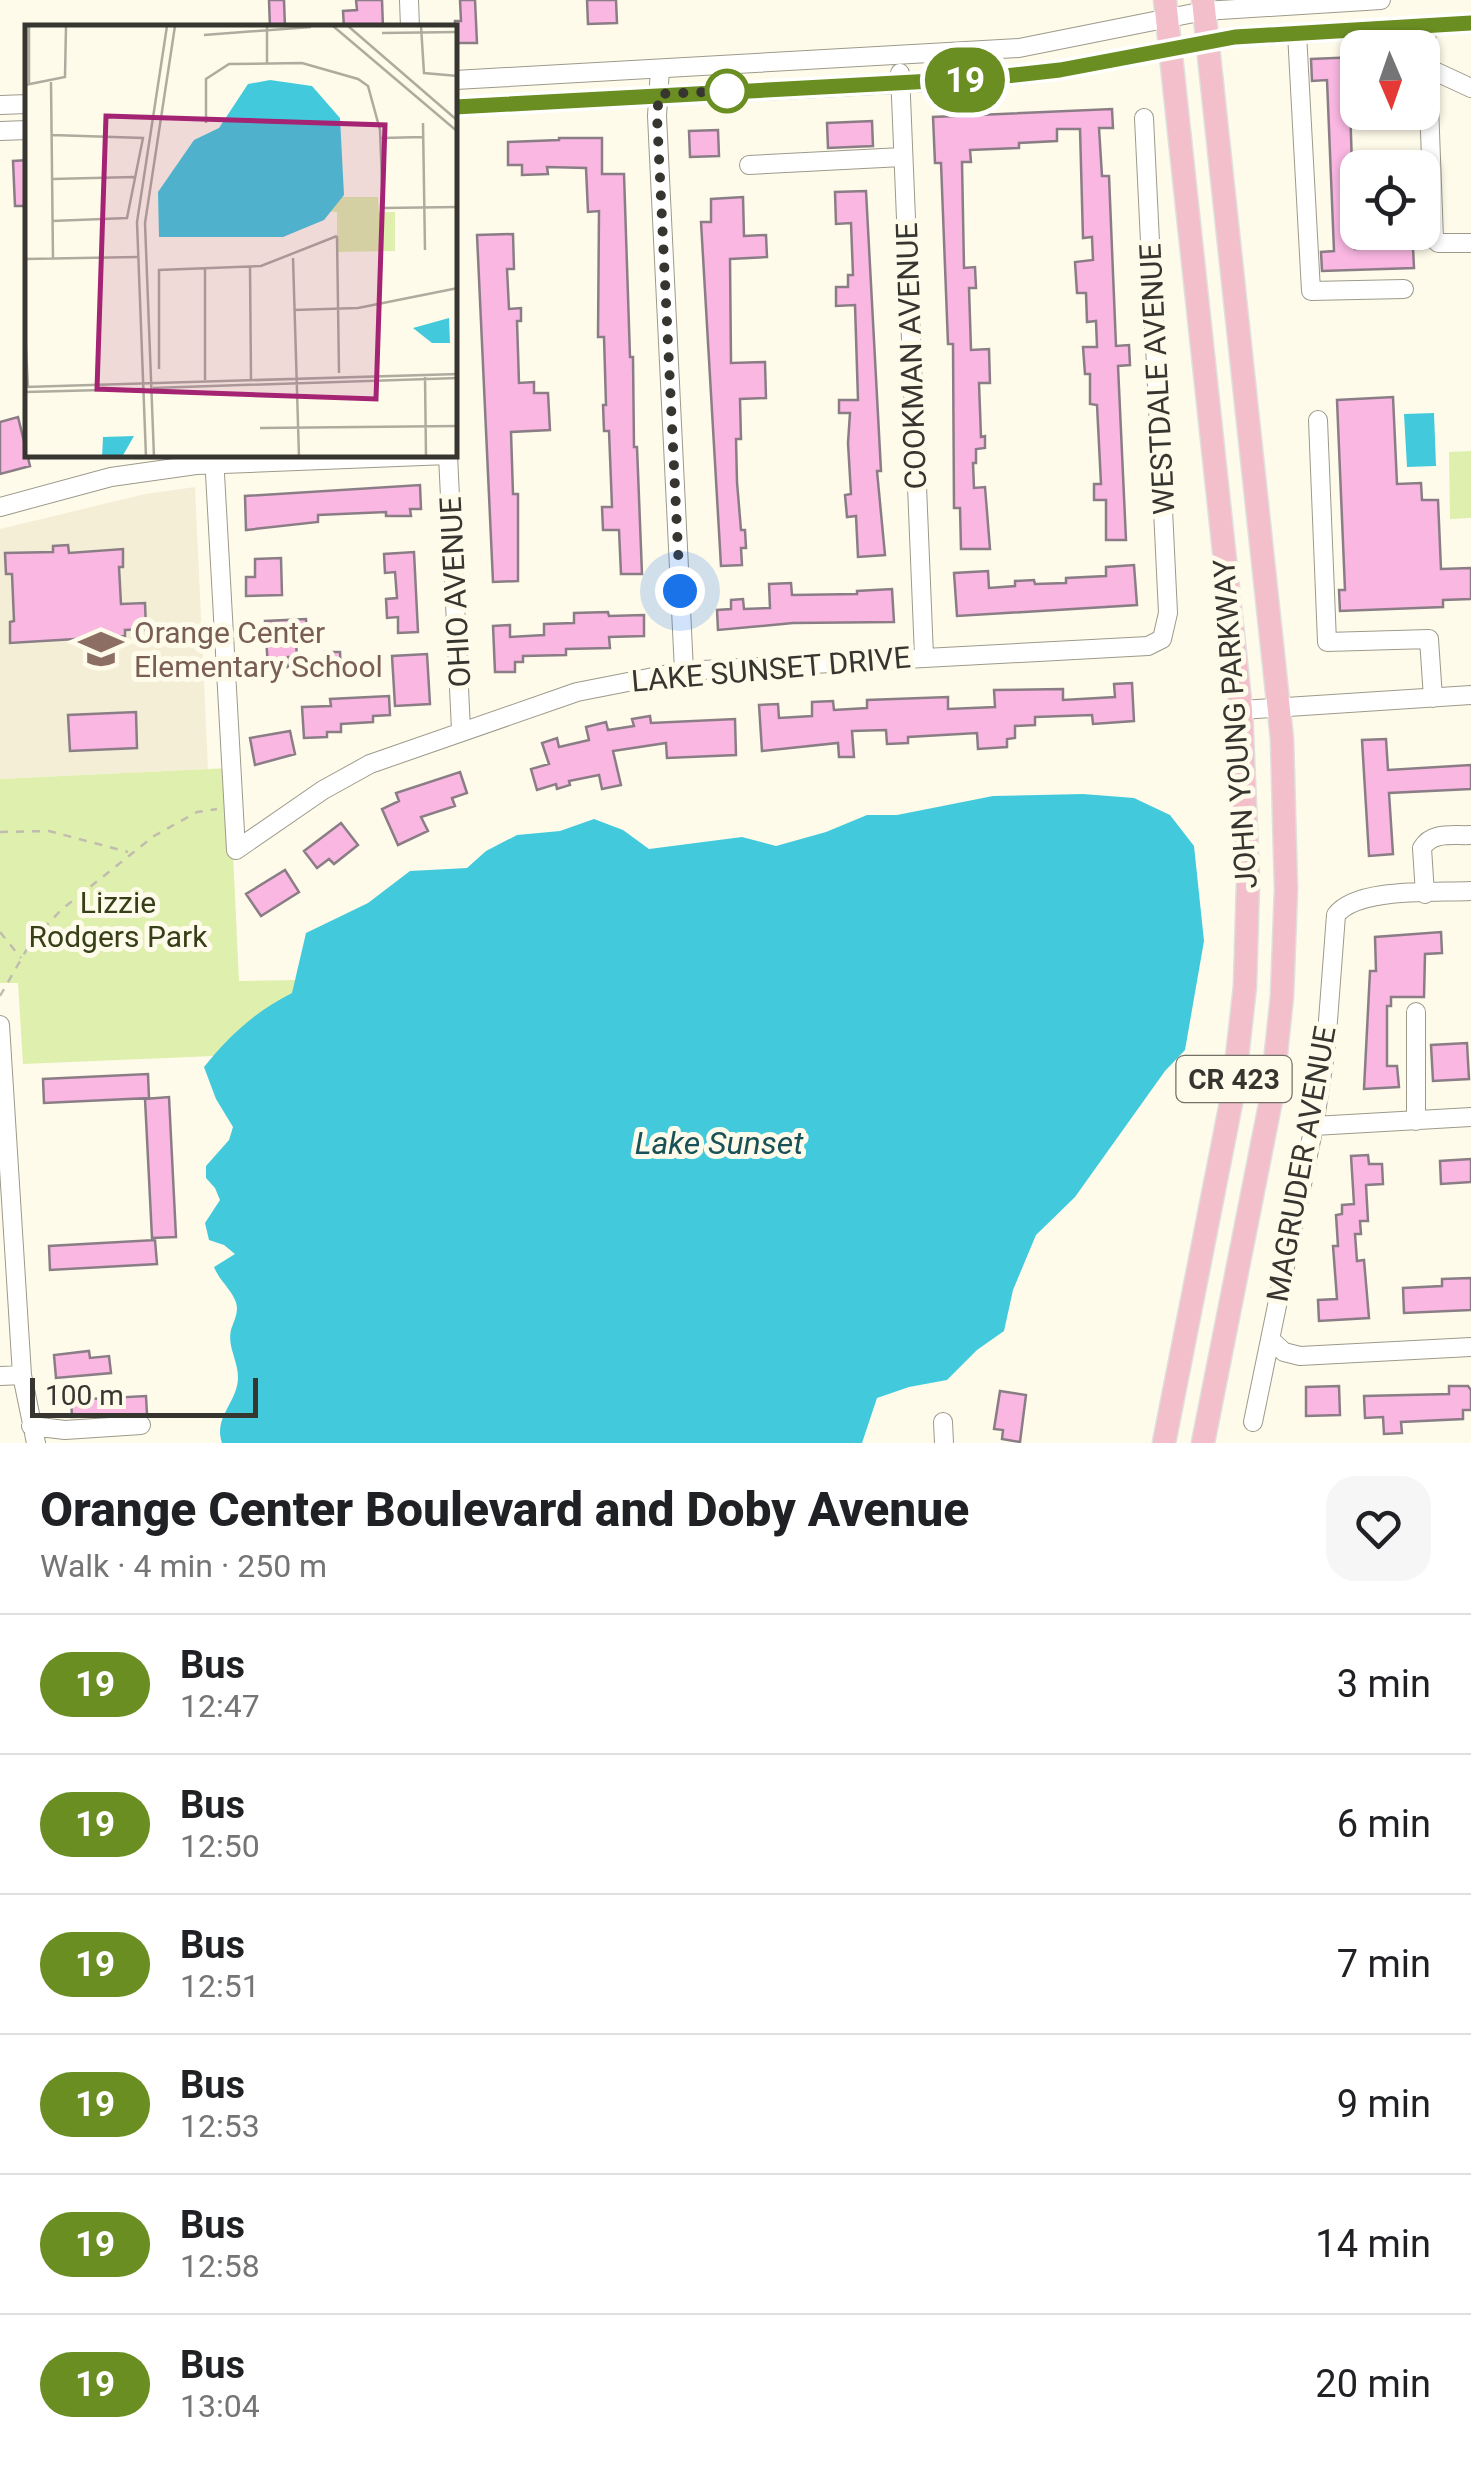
<!DOCTYPE html>
<meta charset="utf-8">
<style>
:root{--surface:#fff;--page:#f6f6f6;--text:#202124;--muted:#757577;--line:#e0e0e0}
body{margin:0;font-family:Roboto,sans-serif;background:var(--page);color:var(--text);height:100vh;display:flex;flex-direction:column;font-size:38px;white-space:nowrap}
*{box-sizing:border-box;margin:0}
p{font-size:32px;color:var(--muted)}
.icon{flex:none;width:55px;height:55px;fill:none;stroke:currentColor;stroke-width:2;stroke-linecap:round;stroke-linejoin:round}
.map{position:relative;height:1443px;overflow:hidden}
.drawer{display:flex;flex-direction:column;background:var(--surface);flex:1}
.drawer>*{flex:none}
.badge{padding:0 20px;border-radius:32px;font-size:35px;line-height:65px}
.needle{width:65px;rotate:178deg}
.tools{position:absolute;left:1340px;top:30px;display:grid;gap:20px}
.tools a{display:grid;place-items:center;width:100px;height:100px;border-radius:20px;background:var(--surface);box-shadow:0 2px 8px #0004;font-size:50px}
.scale{position:absolute;left:30px;bottom:25px;width:228px;box-sizing:border-box;padding-left:10px;border:5px solid #37352f;border-top:0;font-size:28px;line-height:35px;white-space:nowrap;color:#37352f;-webkit-text-stroke:8px #fefbea;paint-order:stroke}
.you{position:absolute;width:50px;height:50px;margin:-25px;border:8px solid #fff;border-radius:50%;background:#1a73e8;box-shadow:0 0 0 15px #1a73e833}
.map>.badge{position:absolute;translate:-50% -50%;box-shadow:0 0 0 5px #fff}
.round{display:grid;place-items:center;flex:none;width:105px;height:105px;border-radius:30px;background:var(--page)}
.overview{display:flex;align-items:center;justify-content:space-between;height:170px;padding:0 40px}
h1{font-size:48px;font-weight:800;line-height:75px}
ul{padding:0;list-style:none}
li{display:flex;align-items:center;gap:30px;height:140px;padding:0 40px;border-top:2px solid var(--line)}
li div{flex:1}
li b{display:block;font-size:38px}
li em{font-style:normal}
li .badge{min-width:110px;font-weight:700;text-align:center}
.map>svg:first-child{display:block}
.built{fill:#f4eed7}
.green{fill:#dfefad}
.water{fill:#42cadc}
.building{fill:#f9b7e2;stroke:#8b7d86;stroke-width:2.5}
.lines{fill:none;stroke-linecap:round;stroke-linejoin:round}
.minor-casing{stroke:#9d9a8b;stroke-width:20}
.major-casing{stroke:#dfdfde;stroke-width:25}
.path{stroke:#c0bdb0;stroke-width:2.5;stroke-dasharray:8 8;stroke-linecap:butt}
.minor{stroke:#fff;stroke-width:18}
.major{stroke:#f2bfcb;stroke-width:22}
.line-casing{stroke:#fff;stroke-width:22}
.line{stroke:#6b8e23;stroke-width:15}
.walk{stroke:#37352f;stroke-width:10;stroke-dasharray:0 18}
.stop-dot{fill:#fff;stroke:#6b8e23;stroke-width:5}
.labels{text-anchor:middle;dominant-baseline:central;stroke-width:10;stroke-linejoin:round;paint-order:stroke}
.shield{fill:#fefbea;stroke:#737067;stroke-width:2.5}
.shield-label{font-size:28px;font-weight:bold;fill:#37352f}
.street-label{font-size:30px;fill:#37352f;stroke:#fefbea}
.education-label{font-size:30px;fill:#785e54;stroke:#fefbea;text-anchor:start}
.park-label{font-size:30px;fill:#373f19;stroke:#fefbea}
.water-label{font-size:32px;font-style:italic;fill:#185158;stroke:#fefbea}
.inset-road{fill:none;stroke:#aeac9f;stroke-width:2.5}
.view{fill:#a42373;fill-opacity:0.15;stroke:#a42373;stroke-width:5}
.inset-edge{fill:none;stroke:#37352f;stroke-width:5}
</style>
<div class="map">
<svg width="1471" height="1443" viewBox="0 0 1471 1443">
<rect width="100%" height="100%" fill="#fefbea"/>
<!-- built -->
<path class="built" d="M 195,487 L 208,769 L 0,779 L 0,529 L 145,494 Z"/>
<!-- green -->
<path class="green" d="M 1471,451 L 1471,518 L 1450,519 L 1449,452 Z
M 229,768 L 239,981 L 352,979 L 289,1053 L 23,1064 L 18,983 L 0,983 L 0,779 Z"/>
<!-- water -->
<path class="water" d="M 1434,413 L 1436,466 L 1407,467 L 1404,414 Z
M 1083,794 L 1134,798 L 1170,815 L 1194,846 L 1204,941 L 1185,1050 L 1165,1071 L 1075,1197 L 1036,1235 L 1013,1290 L 1004,1331 L 977,1350 L 947,1380 L 909,1387 L 877,1398 L 862,1443 L 222,1443 C 213,1417 238,1402 238,1377 C 238,1361 227,1346 231,1330 C 234,1320 240,1311 235,1300 C 230,1288 219,1280 214,1267 L 235,1254 L 224,1245 L 209,1240 L 205,1223 L 220,1200 L 215,1188 L 206,1178 L 206,1166 L 229,1140 L 233,1127 L 216,1099 L 204,1067 C 230,1035 256,1011 292,993 L 306,933 L 368,903 L 410,871 L 467,868 L 486,851 L 517,835 L 560,831 L 594,819 L 623,830 L 649,849 L 742,837 L 776,846 L 826,832 L 867,815 L 897,815 L 993,796 Z"/>
<!-- building -->
<path class="building" d="M 269,0 L 284,0 L 285,28 L 270,28 Z
M 356,0 L 382,0 L 383,28 L 344,28 L 343,11 L 357,10 Z
M 460,0 L 475,0 L 477,43 L 455,43 L 455,21 L 461,21 Z
M 587,0 L 616,0 L 617,23 L 588,24 Z
M 1358,57 L 1358,78 L 1349,79 L 1355,249 L 1413,247 L 1414,268 L 1322,271 L 1321,252 L 1334,251 L 1327,80 L 1312,81 L 1311,59 Z
M 1112,109 L 1113,128 L 1099,128 L 1102,176 L 1109,176 L 1116,346 L 1129,345 L 1130,365 L 1118,366 L 1126,540 L 1106,540 L 1106,500 L 1094,500 L 1094,484 L 1101,484 L 1097,405 L 1090,404 L 1090,374 L 1085,374 L 1083,347 L 1097,347 L 1096,321 L 1087,322 L 1086,293 L 1077,293 L 1075,262 L 1093,260 L 1092,237 L 1083,238 L 1080,129 L 1057,129 L 1057,141 L 1019,143 L 1019,148 L 970,150 L 971,162 L 962,162 L 964,268 L 975,267 L 976,288 L 969,288 L 971,350 L 989,349 L 990,383 L 979,383 L 981,437 L 985,436 L 985,448 L 976,449 L 976,463 L 973,463 L 974,488 L 985,487 L 990,549 L 961,549 L 960,508 L 954,508 L 953,344 L 948,344 L 941,163 L 935,163 L 933,117 Z
M 872,121 L 873,146 L 828,148 L 827,123 Z
M 718,130 L 719,156 L 690,157 L 689,131 Z
M 559,138 L 602,138 L 602,174 L 624,174 L 630,357 L 633,357 L 634,447 L 637,447 L 642,574 L 621,574 L 619,530 L 603,530 L 602,507 L 612,507 L 609,431 L 604,431 L 603,405 L 606,405 L 604,337 L 598,337 L 599,211 L 588,212 L 586,168 L 547,167 L 548,174 L 522,175 L 522,165 L 508,165 L 508,142 L 559,140 Z
M 28,160 L 28,206 L 15,206 L 13,161 Z
M 866,191 L 881,471 L 877,471 L 885,555 L 858,557 L 856,516 L 847,517 L 845,495 L 851,494 L 848,443 L 850,413 L 839,413 L 839,400 L 858,400 L 855,305 L 836,306 L 836,287 L 848,287 L 848,275 L 853,275 L 851,223 L 836,224 L 835,192 Z
M 743,197 L 744,236 L 766,235 L 767,257 L 730,259 L 731,363 L 765,362 L 766,398 L 740,399 L 741,439 L 736,439 L 737,482 L 741,530 L 745,530 L 746,548 L 741,548 L 742,565 L 721,566 L 701,222 L 711,222 L 711,199 Z
M 513,234 L 514,269 L 507,269 L 509,309 L 521,308 L 521,321 L 517,321 L 519,383 L 534,382 L 534,393 L 548,393 L 550,430 L 511,432 L 513,494 L 518,494 L 518,581 L 493,582 L 477,235 Z
M 1393,397 L 1397,484 L 1421,483 L 1422,500 L 1438,500 L 1441,569 L 1471,568 L 1471,599 L 1443,600 L 1443,607 L 1340,611 L 1339,590 L 1345,590 L 1337,400 Z
M 18,417 L 30,466 L 0,474 L 0,422 Z
M 420,485 L 421,509 L 410,509 L 411,516 L 386,516 L 386,512 L 318,515 L 318,522 L 246,530 L 245,496 Z
M 68,545 L 69,553 L 123,549 L 123,567 L 119,567 L 121,604 L 145,603 L 146,629 L 125,630 L 125,636 L 10,643 L 10,622 L 14,621 L 12,574 L 6,574 L 5,553 L 53,552 L 53,546 Z
M 414,552 L 418,632 L 398,633 L 398,617 L 387,618 L 386,599 L 397,598 L 395,572 L 385,573 L 384,554 Z
M 281,558 L 282,595 L 246,596 L 246,577 L 255,577 L 255,559 Z
M 1134,565 L 1137,605 L 957,616 L 954,573 L 988,571 L 989,588 L 1015,586 L 1015,581 L 1034,580 L 1035,584 L 1066,583 L 1066,578 L 1106,576 L 1106,567 Z
M 791,583 L 792,595 L 857,594 L 857,591 L 892,589 L 894,622 L 793,623 L 718,630 L 717,610 L 731,609 L 731,600 L 743,599 L 744,609 L 770,608 L 769,584 Z
M 608,612 L 609,616 L 644,615 L 644,636 L 609,637 L 610,648 L 566,649 L 566,655 L 523,656 L 523,662 L 515,662 L 515,672 L 495,672 L 493,626 L 510,625 L 510,637 L 544,635 L 544,624 L 574,623 L 574,613 Z
M 306,619 L 307,641 L 296,642 L 297,657 L 288,657 L 288,667 L 268,668 L 265,621 Z
M 325,652 L 340,652 L 341,673 L 326,674 Z
M 427,654 L 430,704 L 395,706 L 392,656 Z
M 1132,683 L 1134,721 L 1093,724 L 1092,715 L 1035,717 L 1035,725 L 1015,726 L 1015,738 L 1007,739 L 1007,747 L 978,749 L 977,733 L 908,737 L 908,743 L 887,744 L 886,730 L 852,731 L 854,757 L 839,757 L 838,743 L 762,751 L 759,705 L 778,704 L 779,718 L 812,716 L 812,702 L 833,701 L 834,710 L 867,708 L 867,700 L 948,697 L 948,709 L 995,707 L 994,690 L 1063,689 L 1063,700 L 1115,697 L 1114,684 Z
M 389,696 L 390,715 L 373,716 L 373,722 L 341,724 L 341,732 L 327,732 L 327,737 L 304,738 L 302,707 L 331,706 L 330,699 Z
M 136,712 L 137,748 L 70,751 L 68,715 Z
M 650,716 L 651,723 L 735,719 L 736,755 L 667,758 L 666,743 L 613,751 L 621,785 L 602,789 L 599,775 L 569,781 L 570,785 L 557,789 L 556,784 L 537,790 L 531,769 L 549,764 L 542,743 L 557,738 L 559,747 L 589,740 L 586,727 L 606,722 L 608,730 L 634,726 L 632,719 Z
M 290,731 L 295,754 L 255,765 L 250,738 Z
M 1386,739 L 1388,770 L 1471,765 L 1471,789 L 1389,793 L 1393,854 L 1369,856 L 1362,740 Z
M 460,772 L 467,793 L 452,798 L 455,806 L 421,817 L 428,831 L 398,845 L 382,809 L 399,801 L 396,793 Z
M 341,823 L 358,845 L 334,864 L 329,859 L 317,868 L 304,851 Z
M 285,870 L 299,892 L 261,916 L 246,894 Z
M 1441,932 L 1442,953 L 1425,954 L 1424,997 L 1391,997 L 1391,1006 L 1387,1006 L 1387,1066 L 1397,1066 L 1399,1087 L 1364,1089 L 1370,971 L 1376,971 L 1375,937 Z
M 1467,1043 L 1469,1079 L 1433,1081 L 1431,1045 Z
M 148,1074 L 149,1098 L 44,1103 L 43,1079 Z
M 169,1097 L 176,1237 L 152,1238 L 145,1099 Z
M 1368,1155 L 1369,1164 L 1382,1164 L 1383,1184 L 1366,1185 L 1368,1221 L 1360,1221 L 1361,1234 L 1355,1234 L 1357,1261 L 1364,1260 L 1369,1318 L 1319,1321 L 1318,1300 L 1337,1299 L 1333,1246 L 1338,1246 L 1336,1215 L 1342,1214 L 1342,1205 L 1354,1204 L 1351,1156 Z
M 1471,1159 L 1471,1182 L 1441,1184 L 1440,1161 Z
M 155,1240 L 157,1264 L 50,1270 L 49,1246 Z
M 1471,1278 L 1471,1310 L 1404,1313 L 1403,1288 L 1442,1286 L 1442,1279 Z
M 89,1351 L 90,1358 L 109,1356 L 111,1373 L 56,1378 L 54,1355 Z
M 1339,1386 L 1340,1415 L 1306,1416 L 1306,1387 Z
M 1449,1386 L 1468,1386 L 1471,1390 L 1471,1410 L 1463,1410 L 1463,1419 L 1401,1422 L 1402,1433 L 1384,1434 L 1383,1417 L 1365,1418 L 1364,1396 L 1449,1394 Z
M 1000,1391 L 1026,1395 L 1020,1442 L 1002,1439 L 1003,1430 L 994,1429 Z
M 146,1396 L 147,1414 L 72,1417 L 71,1400 Z"/>
<g class="lines">
<!-- minor casing -->
<g class="minor-casing">
<path id="minor" d="M 409,0 L 410,28
M 1426,25 L 1434,239 L 1438,243 L 1471,243
M 1297,33 L 1311,291 L 1404,289
M 660,69 L 657,116 L 684,671
M 1430,69 L 1471,88
M 900,73 L 924,656
M 455,80 L 1019,48 L 1204,11 L 1381,0
M 0,105 L 28,104
M 455,107 L 988,79 L 1060,70 L 1235,37 L 1471,23
M 0,131 L 28,130
M 749,165 L 902,157
M 1318,420 L 1327,642 L 1429,639 L 1433,698
M 448,455 L 461,730
M 214,456 L 236,850
M 0,507 L 111,477 L 196,465 L 448,455
M 1241,710 L 1471,695
M 236,850 L 323,790 L 370,764 L 577,692 L 684,671 L 1148,646 L 1162,639 L 1168,613 L 1144,118
M 1425,894 L 1422,848 C 1432,831 1453,836 1471,835
M 0,1025 L 22,1375 L 36,1443
M 1416,1121 L 1416,1012
M 1314,1126 L 1471,1117
M 1272,1341 L 1284,1352 L 1300,1356 L 1471,1347
M 0,1376 L 22,1375
M 943,1422 L 944,1443
M 1253,1422 L 1314,1126 L 1326,1047 L 1336,915 C 1357,887 1436,893 1471,891
M 31,1426 L 65,1430 L 141,1425"/>
</g>
<!-- major casing -->
<g class="major-casing">
<path id="major" d="M 1203,0 L 1282,739 L 1286,889 L 1282,996 L 1271,1100 L 1203,1443
M 1164,1443 L 1233,1093 L 1245,986 L 1248,882 L 1241,710 L 1165,0"/>
</g>
<!-- path -->
<path class="path" d="M 0,832 L 49,831 L 128,852
M 0,932 L 21,958
M 0,996 L 31,942 L 61,910 L 154,836 L 197,812 L 217,809"/>
<!-- minor -->
<use href="#minor" class="minor"/>
<!-- major -->
<use href="#major" class="major"/>
</g>
<g class="lines">
<!-- line casing -->
<g class="line-casing">
<path id="line" d="M 455,107 L 988,78 L 1060,70 L 1235,37 L 1471,23"/>
</g>
<!-- line -->
<use href="#line" class="line"/>
<!-- walk -->
<path class="walk" d="M 680,591 L 657,116 L 659,94 L 727,91"/>
</g>
<!-- icons -->
<defs>
<g id="school-bare" transform="scale(3.45)"><path d="M0-5L7-2L0 1L-7-2ZM-4 1L0 2.5L4 1V4Q0 6-4 4Z" fill="#8d6e63" stroke="#fefbea" stroke-width="2.5" paint-order="stroke"/></g>
</defs>
<g fill-rule="evenodd">
<use href="#school-bare" x="101" y="649"/>
</g>
<!-- markers -->
<circle class="stop-dot" cx="727" cy="91" r="20"/>
<g class="labels">
<!-- shield labels -->
<rect class="shield" x="1176.5" y="1056" width="115" height="46" rx="8"/>
<g class="shield-label">
<text x="1234" y="1079">CR 423</text>
</g>
<!-- street labels -->
<g class="street-label">
<text transform="translate(911 356) rotate(-92)">COOKMAN AVENUE</text>
<text transform="translate(1157 379) rotate(-93)">WESTDALE AVENUE</text>
<text transform="translate(455 592) rotate(-93)">OHIO AVENUE</text>
<text transform="translate(771 669) rotate(-5)">LAKE SUNSET DRIVE</text>
<text transform="translate(1235 724) rotate(-94)">JOHN YOUNG PARKWAY</text>
<text transform="translate(1301 1164) rotate(-80)">MAGRUDER AVENUE</text>
</g>
<!-- education labels -->
<g class="education-label">
<text x="134" y="632">Orange Center<tspan x="134" dy="34">Elementary School</tspan></text>
</g>
<!-- park labels -->
<g class="park-label">
<text x="118" y="902">Lizzie<tspan x="118" dy="34">Rodgers Park</tspan></text>
</g>
<!-- water labels -->
<g class="water-label">
<text x="719" y="1143">Lake Sunset</text>
</g>
</g>
<!-- overview -->
<g transform="translate(25 25)">
<rect width="432" height="432" fill="#fefbea"/>
<path d="M 303,172 L 353,172 L 354,187 L 370,187 L 370,226 L 312,227 L 312,187 L 290,186 Z" fill="#dfefad"/>
<path d="M 245,55 L 287,61 L 315,93 L 319,170 L 299,195 L 258,212 L 134,212 L 133,167 L 169,115 L 194,103 L 223,59 ZM 424,293 L 425,318 L 407,318 L 388,303 ZM 109,411 L 97,432 L 77,432 L 78,412 Z" fill="#42cadc"/>
<path class="inset-road" d="M 4,1 L 4,60M 242,1 L 242,38M 308,1 L 433,107M 323,1 L 433,96M 396,1 L 399,48 L 433,51M 357,8 L 433,7M 179,10 L 286,2M 26,57 L 28,234M 0,60 L 40,52 L 41,1M 181,98 L 181,54 L 204,39 L 277,38 L 333,54 L 343,61 L 355,105 L 358,183 L 433,182M 398,98 L 400,225M 27,110 L 118,113 L 102,193 L 27,196M 356,113 L 398,112M 27,154 L 109,152M 312,211 L 314,348M 268,233 L 274,432M 0,234 L 112,232M 225,242 L 226,354M 180,243 L 180,355M 269,285 L 333,283 L 433,263M 0,306 L 3,362M 134,344 L 134,245 L 236,241 L 312,211M 400,352 L 401,432M 0,362 L 433,349M 128,363 L 433,353M 0,367 L 117,364M 235,403 L 433,401M 121,432 L 112,197 L 142,1M 129,432 L 120,198 L 150,1"/>
<path class="view" d="M 81,91 L 360,100 L 351,374 L 72,364 Z"/>
<rect width="432" height="432" class="inset-edge"/>
</g>
</svg>
<div class="tools">
<a><svg class="needle" viewBox="-14 -14 28 28"><path d="M0-13l5 13h-10z" fill="#e53935"/><path d="M0 13l5-13h-10z" fill="#757577"/></svg></a>
<a><svg class="icon" aria-label="locate" viewBox="0 0 24 24"><circle cx="12" cy="12" r="6"/><path d="M12 2v4M12 18v4M2 12h4M18 12h4"/></svg></a>
</div>
<div class="scale">100 m</div>
<div class="you" style="left:680px;top:591px"></div>
<b class="badge" style="left:965px;top:80px;background:#6b8e23;color:#fff">19</b>
</div>
<section class="drawer">
<div class="overview"><div><h1>Orange Center Boulevard and Doby Avenue</h1><p>Walk · 4 min · 250 m</p></div><a class="round"><svg class="icon" aria-label="heart" viewBox="0 0 24 24"><path d="M12 20l-8-8c-3-5 5-10 8-4 3-6 11-1 8 4z"/></svg></a></div>
<ul>
<li><span class="badge" style="background:#6b8e23;color:#fff">19</span><div><b>Bus</b><p>12:47</p></div><em>3 min</em></li>
<li><span class="badge" style="background:#6b8e23;color:#fff">19</span><div><b>Bus</b><p>12:50</p></div><em>6 min</em></li>
<li><span class="badge" style="background:#6b8e23;color:#fff">19</span><div><b>Bus</b><p>12:51</p></div><em>7 min</em></li>
<li><span class="badge" style="background:#6b8e23;color:#fff">19</span><div><b>Bus</b><p>12:53</p></div><em>9 min</em></li>
<li><span class="badge" style="background:#6b8e23;color:#fff">19</span><div><b>Bus</b><p>12:58</p></div><em>14 min</em></li>
<li><span class="badge" style="background:#6b8e23;color:#fff">19</span><div><b>Bus</b><p>13:04</p></div><em>20 min</em></li>
</ul>
</section>
